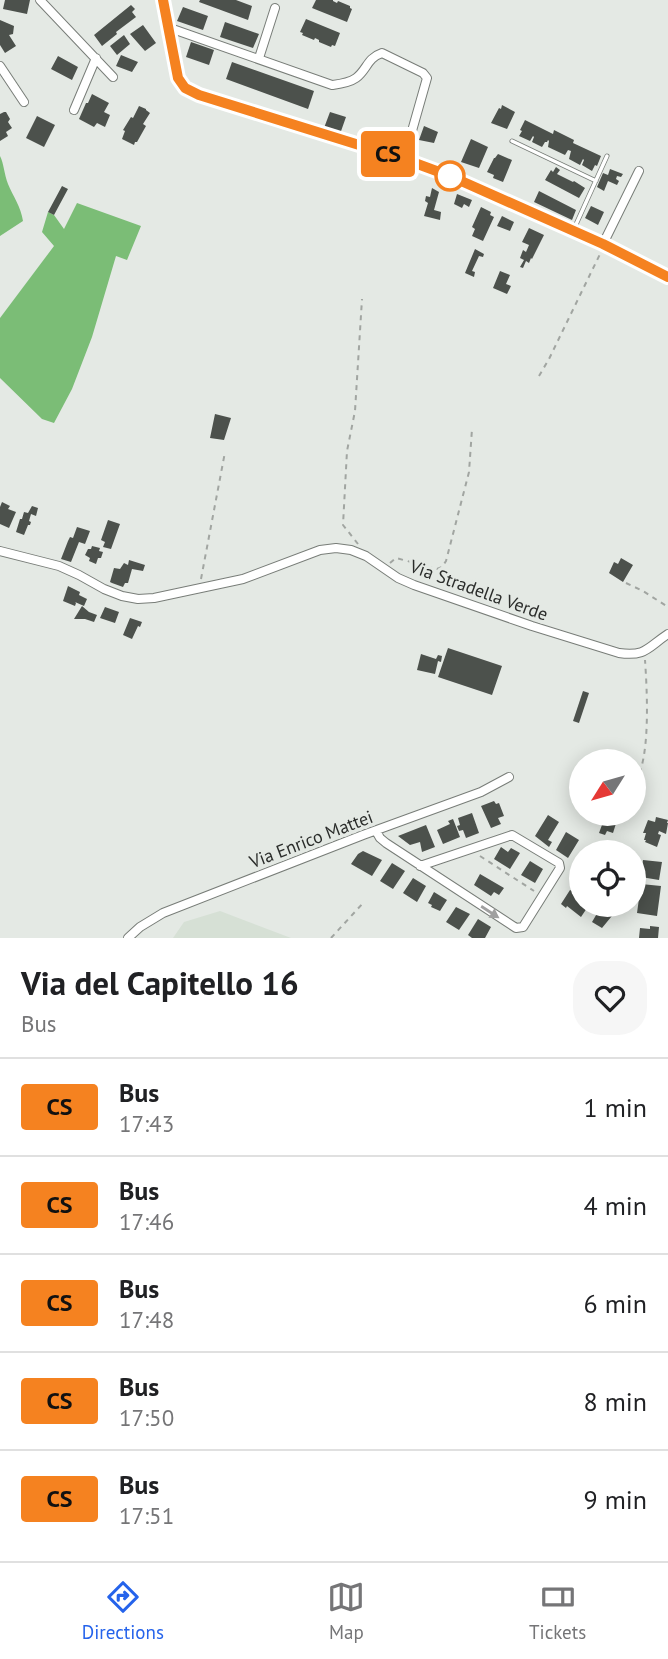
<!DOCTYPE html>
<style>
:root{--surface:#fff;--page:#f6f6f6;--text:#202124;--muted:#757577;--line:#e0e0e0;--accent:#2563eb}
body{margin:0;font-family:"PT Sans",sans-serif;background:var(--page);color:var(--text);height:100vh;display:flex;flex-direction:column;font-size:26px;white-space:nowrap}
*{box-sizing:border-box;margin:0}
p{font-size:23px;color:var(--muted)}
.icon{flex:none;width:38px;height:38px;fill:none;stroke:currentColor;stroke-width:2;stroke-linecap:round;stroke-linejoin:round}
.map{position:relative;height:938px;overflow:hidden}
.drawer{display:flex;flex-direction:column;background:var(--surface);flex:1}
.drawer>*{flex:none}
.badge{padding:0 14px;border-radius:5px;font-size:24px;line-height:46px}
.needle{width:46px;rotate:233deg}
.tools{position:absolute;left:569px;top:749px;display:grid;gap:14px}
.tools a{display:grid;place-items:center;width:77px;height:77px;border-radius:50%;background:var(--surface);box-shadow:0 4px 18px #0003;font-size:35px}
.map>.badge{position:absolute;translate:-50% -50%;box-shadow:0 0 0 4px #fff}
.round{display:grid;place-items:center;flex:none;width:74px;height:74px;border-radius:28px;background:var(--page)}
.head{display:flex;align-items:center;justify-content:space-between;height:119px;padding:0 21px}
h1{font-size:33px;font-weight:700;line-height:52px}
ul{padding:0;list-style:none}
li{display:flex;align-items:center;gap:21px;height:98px;padding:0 21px;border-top:2px solid var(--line)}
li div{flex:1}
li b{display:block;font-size:26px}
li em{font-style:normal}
li .badge{min-width:77px;font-weight:700;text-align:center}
.menu{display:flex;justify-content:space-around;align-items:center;height:98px;border-top:2px solid var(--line);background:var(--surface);font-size:19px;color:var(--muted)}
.menu a{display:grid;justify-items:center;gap:4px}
.menu .on{color:var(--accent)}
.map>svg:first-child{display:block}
.built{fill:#d6e0d5}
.forest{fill:#7bbd76}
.building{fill:#4c514c}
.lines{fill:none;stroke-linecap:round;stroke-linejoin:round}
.service-casing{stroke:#787d78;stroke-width:5}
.minor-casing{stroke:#787d78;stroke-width:10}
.path{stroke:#a1a5a1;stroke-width:2;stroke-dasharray:5 5;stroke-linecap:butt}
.service{stroke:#fff;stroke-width:3.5}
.minor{stroke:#fff;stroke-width:8}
.oneway{fill:#a0a0a0}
.line-casing{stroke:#fff;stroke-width:16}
.line{stroke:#f58220;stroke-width:10}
.stop-dot{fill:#fff;stroke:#f58220;stroke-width:3.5}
.labels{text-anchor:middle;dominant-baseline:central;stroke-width:7;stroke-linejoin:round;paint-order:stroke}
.street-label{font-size:18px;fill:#2b2d2b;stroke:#e4e9e4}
</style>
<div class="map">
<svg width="668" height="938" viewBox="0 0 668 938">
<rect width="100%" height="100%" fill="#e4e9e4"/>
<!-- built -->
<path class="built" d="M 220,911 L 291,938 L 173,938 L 184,922 Z"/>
<!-- forest -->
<path class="forest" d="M 0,156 C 4,164 4,174 8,184 C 13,196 21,207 23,221 L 0,236 Z
M 77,203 L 141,226 L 127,260 L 116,256 L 92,337 L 72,389 L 54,423 L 42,419 L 0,378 L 0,318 L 54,246 L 42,232 L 48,212 L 54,215 L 64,229 Z"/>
<!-- building -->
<path class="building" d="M 5,0 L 30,0 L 27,14 L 3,9 Z
M 200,0 L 236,0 L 252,6 L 248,20 L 199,2 Z
M 316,0 L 333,0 L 333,1 L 337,3 L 338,1 L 350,6 L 350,8 L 352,9 L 347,22 L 312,8 Z
M 131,5 L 135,9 L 132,12 L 136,17 L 116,32 L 117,34 L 102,46 L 94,35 Z
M 183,7 L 208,16 L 203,30 L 177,21 Z
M 306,19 L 340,33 L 335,46 L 332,45 L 331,47 L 319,42 L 319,40 L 315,38 L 314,40 L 302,35 L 303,33 L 300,32 Z
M 0,20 L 14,26 L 13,34 L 9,35 L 16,46 L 5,53 L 0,45 Z
M 225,22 L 259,34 L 253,48 L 220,37 Z
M 143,25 L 156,43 L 145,51 L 130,34 Z
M 124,35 L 130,44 L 117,55 L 110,46 Z
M 191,42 L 214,50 L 209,65 L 186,57 Z
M 121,55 L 138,62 L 132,72 L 116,66 Z
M 58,56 L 78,67 L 72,80 L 51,69 Z
M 232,62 L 314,91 L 308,109 L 226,79 Z
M 92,94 L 109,103 L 104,112 L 110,115 L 105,127 L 97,123 L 94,127 L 79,119 L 86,103 L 88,103 Z
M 502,105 L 515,112 L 507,129 L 491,123 L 499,108 L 501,109 Z
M 139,106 L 146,109 L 146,110 L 150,113 L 143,124 L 146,126 L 137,142 L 135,142 L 134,145 L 122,139 L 125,131 L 123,130 L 131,117 L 133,118 Z
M 4,112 L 6,112 L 10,119 L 8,122 L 12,128 L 6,132 L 8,136 L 0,141 L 0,114 Z
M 330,112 L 346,117 L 340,134 L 324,128 Z
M 37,116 L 55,125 L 44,147 L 26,138 Z
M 525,120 L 553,134 L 554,130 L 574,140 L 573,143 L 601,156 L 597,166 L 595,165 L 592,171 L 582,165 L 584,160 L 583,159 L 580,165 L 569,159 L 571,151 L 568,150 L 565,155 L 548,147 L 549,141 L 548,140 L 547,142 L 545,142 L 542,147 L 532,142 L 534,137 L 533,136 L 530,141 L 519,136 L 522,131 L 520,130 Z
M 424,126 L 438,132 L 434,143 L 419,140 Z
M 471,139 L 488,147 L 479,168 L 461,162 Z
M 498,154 L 512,160 L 503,182 L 493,178 L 494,175 L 487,172 L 494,158 L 495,158 Z
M 556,167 L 560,170 L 557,174 L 573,182 L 574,181 L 585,188 L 579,198 L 545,180 L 551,170 L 553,172 Z
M 610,169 L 623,174 L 621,177 L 617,176 L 616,179 L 619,181 L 617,185 L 608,181 L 604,191 L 597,187 L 603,173 L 608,175 Z
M 62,186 L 68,189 L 54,215 L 48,212 Z
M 432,188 L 439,192 L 434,210 L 441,212 L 440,220 L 424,216 L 428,203 L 425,201 L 426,196 L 430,197 Z
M 539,191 L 576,210 L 572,220 L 534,202 Z
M 457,194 L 472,200 L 469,207 L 464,204 L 462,208 L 454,204 Z
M 591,206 L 604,212 L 598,225 L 585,218 Z
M 481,207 L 491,212 L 490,215 L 494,217 L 483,241 L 472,236 L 475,229 L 472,227 Z
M 502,216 L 514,222 L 510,231 L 497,226 Z
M 529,228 L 544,235 L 532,259 L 531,258 L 529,263 L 526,261 L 523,268 L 520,267 L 524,260 L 520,258 L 523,250 L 526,252 L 529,245 L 522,242 Z
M 475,249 L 484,254 L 483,257 L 479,256 L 472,271 L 475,272 L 474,277 L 465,273 Z
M 500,271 L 510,275 L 506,284 L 511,286 L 507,294 L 493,288 Z
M 215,414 L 231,418 L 224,440 L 210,438 Z
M 2,502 L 10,506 L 8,509 L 16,512 L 9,528 L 0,524 L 0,507 Z
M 32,506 L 38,508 L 36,516 L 31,514 L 29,521 L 31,522 L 30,525 L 28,525 L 24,535 L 16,532 L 20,519 L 22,519 L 24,512 L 28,513 Z
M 108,520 L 120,524 L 111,549 L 103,547 L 105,542 L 101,540 Z
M 77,527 L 90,531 L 85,544 L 79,542 L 71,562 L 61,559 L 68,541 L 70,537 L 73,538 Z
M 92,546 L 100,548 L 99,551 L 103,552 L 101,558 L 98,558 L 96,564 L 89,561 L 90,558 L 85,555 L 88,549 L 91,549 Z
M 621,558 L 633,565 L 623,582 L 609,573 L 614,562 L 618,564 Z
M 129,560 L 145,565 L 143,571 L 132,569 L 128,583 L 125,583 L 123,587 L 112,583 L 110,582 L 114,568 L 120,569 L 124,563 L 128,565 Z
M 68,586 L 80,592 L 79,595 L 87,599 L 84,606 L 75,602 L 76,603 L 75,606 L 63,601 Z
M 82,606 L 89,612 L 97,615 L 94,622 L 85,619 L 74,619 Z
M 105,607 L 119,612 L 115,623 L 100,618 Z
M 130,618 L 142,622 L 140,627 L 138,626 L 132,639 L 123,635 Z
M 448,648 L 502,666 L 492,695 L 438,677 Z
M 421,654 L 436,659 L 438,655 L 442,656 L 441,662 L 438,661 L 435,674 L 417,670 Z
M 583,691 L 589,693 L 579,723 L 573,721 Z
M 494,801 L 496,804 L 499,803 L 504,816 L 498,818 L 501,824 L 491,828 L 481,806 Z
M 472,813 L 479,833 L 466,838 L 463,830 L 459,831 L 457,826 L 460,825 L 458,818 Z
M 606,814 L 619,814 L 613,833 L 607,831 L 605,835 L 599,833 Z
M 548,815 L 559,822 L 548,840 L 552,842 L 549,847 L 535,836 Z
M 656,817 L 668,820 L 667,823 L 668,823 L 666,834 L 659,831 L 658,834 L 661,835 L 657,847 L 645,842 L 646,840 L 644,840 L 646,833 L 643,833 L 648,820 L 655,822 Z
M 453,819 L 460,837 L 443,844 L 437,830 L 450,824 L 448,821 Z
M 426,825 L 435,847 L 422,852 L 420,842 L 410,845 L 398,836 Z
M 566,832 L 579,840 L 568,858 L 556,850 Z
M 501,847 L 508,852 L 511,848 L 520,853 L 510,869 L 494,859 Z
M 363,851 L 382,860 L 372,876 L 351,864 L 358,854 Z
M 643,860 L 662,862 L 659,880 L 641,877 Z
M 530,861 L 543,869 L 535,883 L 521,875 Z
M 392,863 L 405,871 L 393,889 L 380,881 Z
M 480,874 L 504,888 L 499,895 L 494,892 L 491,896 L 474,885 Z
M 413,878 L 426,886 L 417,902 L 403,893 Z
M 641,884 L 661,886 L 657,916 L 637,913 Z
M 570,890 L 577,894 L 576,896 L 581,899 L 581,905 L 589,905 L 581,917 L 567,906 L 566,908 L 561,904 Z
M 434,892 L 447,900 L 440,911 L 431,907 L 432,905 L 428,903 Z
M 602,905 L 617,905 L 614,910 L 616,911 L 602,928 L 592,922 Z
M 456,907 L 470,914 L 459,930 L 446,922 Z
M 478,919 L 491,927 L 485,938 L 472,938 L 468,935 Z
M 650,926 L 659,927 L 658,938 L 639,938 L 640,928 L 650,929 Z"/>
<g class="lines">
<!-- service casing -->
<g class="service-casing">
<path id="service" d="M 512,141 L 596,181
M 573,231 L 607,156"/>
</g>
<!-- minor casing -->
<g class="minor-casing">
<path id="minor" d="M 40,0 L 113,77
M 163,0 L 178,78 L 185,88 L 199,95 L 404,159 L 450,176 L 603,244 L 668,277
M 167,27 L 332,85 C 340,84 349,83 356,78 C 367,70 367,58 382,53 L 423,73 L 427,78 L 404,159
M 259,58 L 275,8
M 0,66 L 24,102
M 74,110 L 96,58
M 603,244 L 639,171
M 0,551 L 59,566 L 79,575 L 104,589 L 122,596 L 138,599 L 154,598 L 243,579 L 320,550 L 336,548 L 351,550 L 366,556 L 398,578 L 414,585 L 532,626 L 619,653 C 646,657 648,647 668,634
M 376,831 L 380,838 L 386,843 L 516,928 L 523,927 L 560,868 L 559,863 L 512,835 L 420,866
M 128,938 L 140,927 L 163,913 L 363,835 L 481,792 L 509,777"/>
</g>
<!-- path -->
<path class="path" d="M 539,376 L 549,359 L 601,252
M 358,544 L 343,525 L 347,451 L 355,411 L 362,299
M 390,563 L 396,558 L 437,569 L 442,567 L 446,561 L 469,472 L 472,429
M 201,579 L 225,452
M 626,583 L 643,591 L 668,607
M 635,782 C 651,759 647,689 645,660
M 480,856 L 534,891
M 331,938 L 364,902"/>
<!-- service -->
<use href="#service" class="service"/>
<!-- minor -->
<use href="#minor" class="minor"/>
</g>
<!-- one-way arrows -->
<defs><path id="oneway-solid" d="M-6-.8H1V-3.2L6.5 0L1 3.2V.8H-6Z" transform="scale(1.75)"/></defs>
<use class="oneway" href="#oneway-solid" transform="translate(490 912) rotate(33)"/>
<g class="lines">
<!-- line casing -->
<g class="line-casing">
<path id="line" d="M 163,0 L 178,78 L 185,88 L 199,95 L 404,159 L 450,176 L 603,244 L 668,277"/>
</g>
<!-- line -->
<use href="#line" class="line"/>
</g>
<!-- markers -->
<circle class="stop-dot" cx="450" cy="176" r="14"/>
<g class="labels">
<!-- street labels -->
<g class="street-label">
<text transform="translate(479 590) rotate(20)">Via Stradella Verde</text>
<text transform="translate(311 839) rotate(-21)">Via Enrico Mattei</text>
</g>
</g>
</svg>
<div class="tools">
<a><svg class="needle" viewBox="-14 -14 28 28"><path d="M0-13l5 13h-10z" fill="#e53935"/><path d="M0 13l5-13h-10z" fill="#757577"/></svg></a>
<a><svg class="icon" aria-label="locate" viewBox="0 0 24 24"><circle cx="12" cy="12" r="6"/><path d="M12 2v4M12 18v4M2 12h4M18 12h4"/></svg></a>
</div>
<b class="badge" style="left:388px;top:154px;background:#f58220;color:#111">CS</b>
</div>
<section class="drawer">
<div class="head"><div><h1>Via del Capitello 16</h1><p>Bus</p></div><a class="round"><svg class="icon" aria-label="heart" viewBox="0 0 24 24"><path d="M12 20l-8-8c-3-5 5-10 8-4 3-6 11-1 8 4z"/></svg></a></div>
<ul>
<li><span class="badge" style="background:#f58220;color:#111">CS</span><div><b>Bus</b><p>17:43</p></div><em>1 min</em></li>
<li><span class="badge" style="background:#f58220;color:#111">CS</span><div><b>Bus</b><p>17:46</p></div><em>4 min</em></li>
<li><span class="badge" style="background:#f58220;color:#111">CS</span><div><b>Bus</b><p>17:48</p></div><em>6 min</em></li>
<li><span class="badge" style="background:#f58220;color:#111">CS</span><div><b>Bus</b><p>17:50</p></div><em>8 min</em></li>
<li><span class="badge" style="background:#f58220;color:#111">CS</span><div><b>Bus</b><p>17:51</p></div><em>9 min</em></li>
</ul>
</section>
<nav class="menu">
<a class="on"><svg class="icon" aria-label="directions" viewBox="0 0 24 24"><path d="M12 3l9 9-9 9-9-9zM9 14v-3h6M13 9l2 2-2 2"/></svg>Directions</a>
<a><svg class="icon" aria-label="map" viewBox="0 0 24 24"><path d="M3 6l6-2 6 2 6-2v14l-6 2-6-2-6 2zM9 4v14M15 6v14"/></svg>Map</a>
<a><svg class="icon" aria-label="tickets" viewBox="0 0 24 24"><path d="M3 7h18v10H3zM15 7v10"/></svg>Tickets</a>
</nav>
